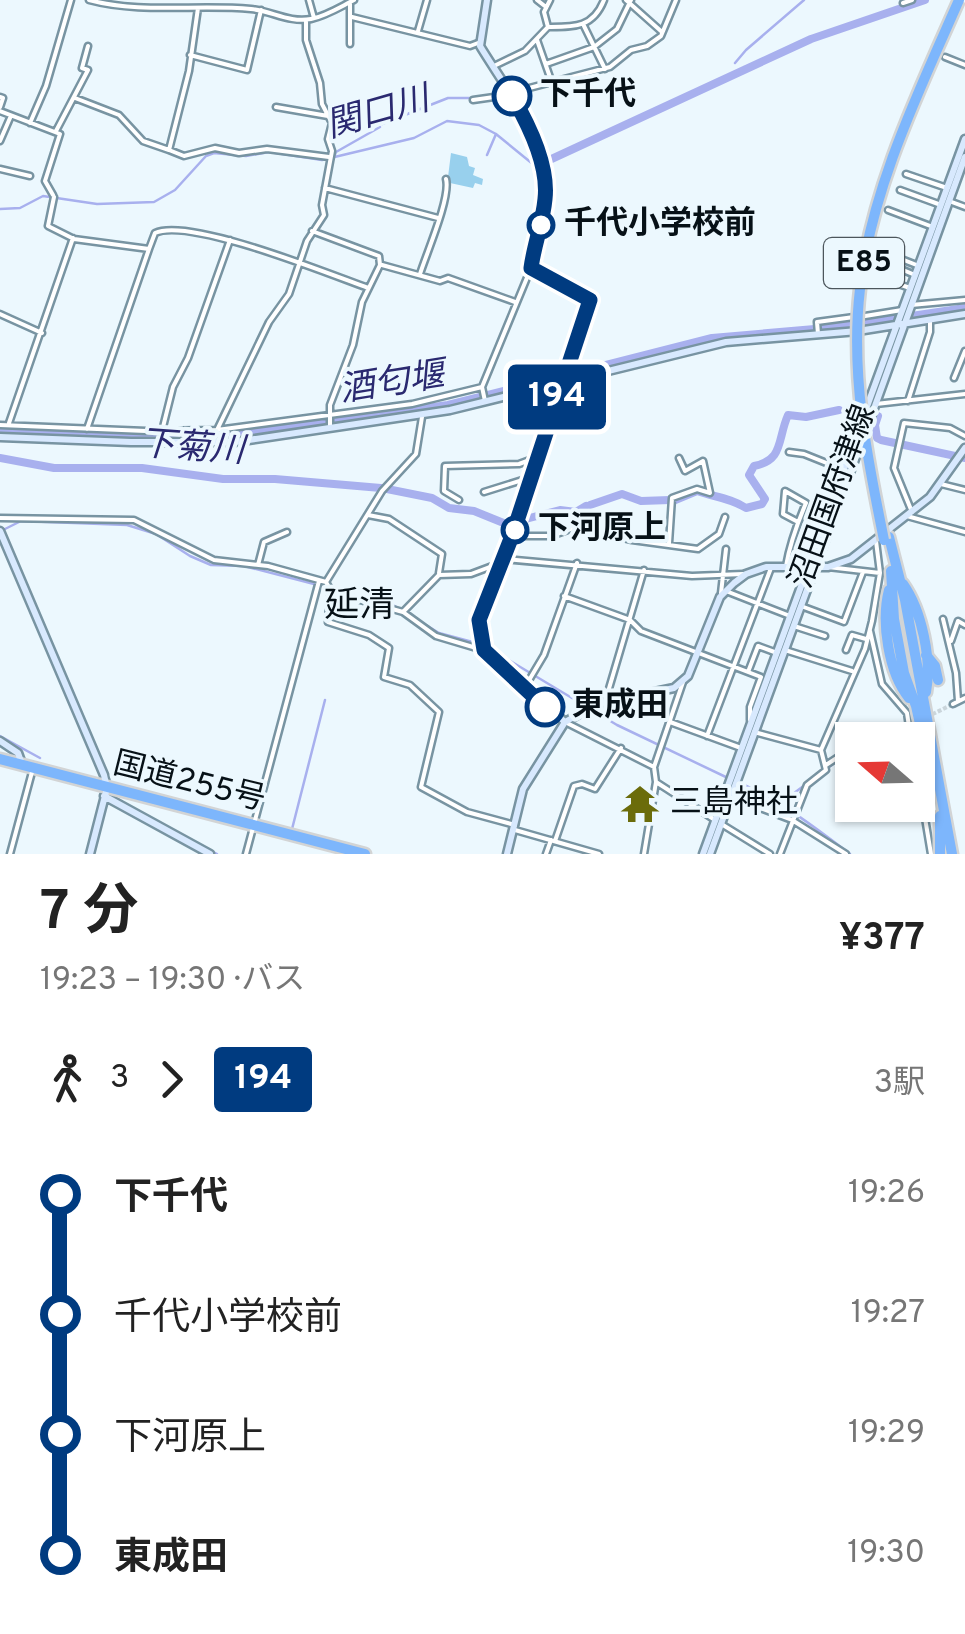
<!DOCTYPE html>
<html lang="ja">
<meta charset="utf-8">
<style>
:root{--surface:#fff;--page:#f6f6f6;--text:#222;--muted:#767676}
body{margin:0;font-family:Overpass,"Noto Sans JP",sans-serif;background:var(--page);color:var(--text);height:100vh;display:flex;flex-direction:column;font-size:38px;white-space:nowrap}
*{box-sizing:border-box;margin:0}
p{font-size:32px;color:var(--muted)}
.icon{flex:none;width:55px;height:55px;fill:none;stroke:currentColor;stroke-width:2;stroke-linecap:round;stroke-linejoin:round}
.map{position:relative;height:854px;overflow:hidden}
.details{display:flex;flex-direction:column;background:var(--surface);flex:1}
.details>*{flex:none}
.badge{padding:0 20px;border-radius:8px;font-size:35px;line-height:65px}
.needle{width:65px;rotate:290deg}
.buttons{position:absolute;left:835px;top:722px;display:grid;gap:20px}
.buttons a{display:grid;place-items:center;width:100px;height:100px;border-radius:0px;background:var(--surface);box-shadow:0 2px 8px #0004;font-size:50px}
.map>.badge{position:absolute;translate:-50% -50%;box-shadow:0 0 0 5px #fff}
.legs{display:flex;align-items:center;gap:15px;height:110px;padding:0 40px;font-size:32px}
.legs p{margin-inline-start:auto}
.head{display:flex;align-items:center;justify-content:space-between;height:170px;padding:0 40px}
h1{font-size:55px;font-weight:700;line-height:75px}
ul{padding:0 40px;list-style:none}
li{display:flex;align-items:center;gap:35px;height:120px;font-size:38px}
li i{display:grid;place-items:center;width:15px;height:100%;margin:0 12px;background:currentColor}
li i::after{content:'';width:25px;height:25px;margin:-12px;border:8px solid;border-radius:50%;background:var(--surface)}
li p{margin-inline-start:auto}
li:first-child i{background:linear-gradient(#0000 50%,currentColor 0)}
li:last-child i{background:linear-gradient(currentColor 50%,#0000 0)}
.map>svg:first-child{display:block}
.green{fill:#98d0ed}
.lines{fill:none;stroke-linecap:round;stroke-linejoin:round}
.stream{stroke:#a8b0ee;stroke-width:2.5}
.river{stroke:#a8b0ee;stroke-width:8}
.street-tunnel{stroke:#cad5db;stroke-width:4;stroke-dasharray:4 2;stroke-linecap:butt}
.street-casing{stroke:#7894a2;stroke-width:9}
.secondary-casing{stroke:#7894a2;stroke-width:11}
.highway-casing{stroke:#d2d4d5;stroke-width:15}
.street{stroke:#fff;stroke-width:4}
.secondary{stroke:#d8e9fe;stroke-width:6}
.highway{stroke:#7db6fc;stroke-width:10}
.highway-bridge-casing{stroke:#d2d4d5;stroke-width:15;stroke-linecap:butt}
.highway-bridge{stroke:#7db6fc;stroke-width:10}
.line-1-casing{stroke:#fff;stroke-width:22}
.line-1{stroke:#003b80;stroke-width:15}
.stop-1-dot{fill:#fff;stroke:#003b80;stroke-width:5}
.labels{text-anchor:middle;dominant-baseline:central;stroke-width:8;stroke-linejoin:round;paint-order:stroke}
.shield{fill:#ecf8fe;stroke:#4c565c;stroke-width:2.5}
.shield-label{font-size:30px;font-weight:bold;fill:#071117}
.stop-label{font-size:32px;font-weight:bold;fill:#071117;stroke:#ecf8fe;text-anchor:start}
.street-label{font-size:32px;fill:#071117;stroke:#ecf8fe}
.poi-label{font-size:32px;fill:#071117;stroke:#ecf8fe;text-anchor:start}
.water-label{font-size:35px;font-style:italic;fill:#2a2970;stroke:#ecf8fe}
.neighbourhood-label{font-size:35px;fill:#071117;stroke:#ecf8fe}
</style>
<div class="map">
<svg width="965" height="854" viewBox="0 0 965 854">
<rect width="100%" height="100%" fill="#ecf8fe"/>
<!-- green -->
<path class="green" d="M 451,153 L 467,157 L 469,166 L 475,168 L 473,175 L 483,179 L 482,185 L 475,183 L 473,188 L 450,183 L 448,177 Z"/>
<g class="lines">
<!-- stream -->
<path class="stream" d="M 735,63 L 746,50 L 804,0
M 382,124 L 448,98 L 475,98
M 487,155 L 496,134
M 334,157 L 336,152 L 380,127
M 0,209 L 20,208 L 43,196 L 97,204 L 154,202 L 175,190 L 206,156 L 214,153 L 246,156 L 269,152 L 322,160 L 414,138 L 447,121 L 479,125 L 496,134 L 534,165 L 542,163
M 1,531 L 21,521 L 127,525 L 156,534 L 190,556 L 211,565 L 244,566 L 314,584
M 330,585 L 351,595 L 393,605 L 439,633 L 480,644
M 487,647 L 617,725 L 730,779
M 953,707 L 965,700
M 892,733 L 908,728
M 0,736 L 40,758
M 738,782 C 782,802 812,825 850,854
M 782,802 L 852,750
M 140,812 L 217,854
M 291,833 L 325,700"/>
<!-- river -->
<path class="river" d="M 545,162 L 811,39 L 925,0
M 878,416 L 875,425 L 877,438 L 881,440 L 965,458
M 0,431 L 210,438 L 448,405 L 712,338 L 838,327 L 965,308
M 0,458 L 54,468 L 142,468 L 223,479 L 275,479 L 381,488
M 387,489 L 432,498 L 449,508 L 474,511 L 511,526
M 673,501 L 697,491 C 714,497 731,498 746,508 L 762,504 L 765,499 L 749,475 L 754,466 C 784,460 777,440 788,415 L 806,417 L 839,410
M 590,505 L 622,494 L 641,501 L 670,500
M 520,527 L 522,520 L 560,510 L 576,512 L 586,506"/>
<!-- street-tunnel -->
<path class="street-tunnel" d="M 927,717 L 953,704"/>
<!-- street casing -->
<g class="street-casing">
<path id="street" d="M 89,0 C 141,14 197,4 251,9 C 272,11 289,23 311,19 C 326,16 340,7 354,0
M 309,0 L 314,18
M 537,0 L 546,7
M 626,0 L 662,32
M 903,3 L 912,0
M 350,4 L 350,44
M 198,8 L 189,71 L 169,150 L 184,156 L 215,148 L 239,153 L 267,149 L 329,157
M 352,17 L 470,46 L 478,43
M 584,26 L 605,69
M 548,27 L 544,12 L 550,0
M 418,31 L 427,0
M 537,40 L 552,83
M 190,55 L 247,70 L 261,10
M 945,57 L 965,65
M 546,64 L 594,47 L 617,29 L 631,0
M 494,66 L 525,51 L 548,27 C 574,27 593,28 604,0
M 510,93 L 610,67 L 631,50 L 647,46 L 661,36 L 676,0
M 0,97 L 3,98 L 0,107
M 75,98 L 119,115 L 143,141 L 169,150
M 473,100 L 508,95
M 276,107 L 328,116
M 0,111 L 60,134 L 45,181 L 53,195
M 30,123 L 46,86 L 71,0
M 56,131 L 88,70 L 82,68 L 88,46
M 0,141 L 10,118
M 0,169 L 30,176
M 906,174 L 947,188
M 325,188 L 438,218
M 900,190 L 941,205
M 54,197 L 48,226 L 74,239 L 149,249 L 155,233 C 189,217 329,274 368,288
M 949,201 L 965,207
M 888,210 L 933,227
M 312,231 L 379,256 L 380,265 L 362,302 L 353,345 L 330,405 L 330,428
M 886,253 L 919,266
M 884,262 L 915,275
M 382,265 L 440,281 L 448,278 L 515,302
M 420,274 C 427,252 451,197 446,179
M 884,279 L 910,288
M 911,305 L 965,300
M 0,314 L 42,333
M 859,317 L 902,310
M 818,334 L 817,322 L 854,317
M 954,378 L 965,351
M 485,401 L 482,387 L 531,268
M 908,401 L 930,332 L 930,319
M 876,404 L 965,394
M 9,423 L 73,238
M 0,425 L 146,431 L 217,430 L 412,404 L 482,387
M 87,429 L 149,249
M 217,430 L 269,322 L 289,294 L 307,241 L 324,215 L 322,205 L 332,151 L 328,139 L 332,123 L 322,104 L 320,83 L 306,40 L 306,20
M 162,431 L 173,387 L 188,358 L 230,240
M 789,452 L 804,454 L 844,470
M 941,484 L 965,490
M 484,492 L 532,477
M 459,500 L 444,491 L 445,466 L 519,464 L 538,457
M 912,512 L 894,468 L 904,423 L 950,428 L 965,436
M 368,515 L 389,519 L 442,554 L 439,573
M 907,516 L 965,532
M 0,518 L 134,520 L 214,560 L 268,566 L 326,582 L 330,589 L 342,595 L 403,612 L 436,636 L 483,650
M 512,536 L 551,536 L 576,527 L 632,540 L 698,549 L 719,534 L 725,517
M 669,543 L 672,498 L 697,489 L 710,493 L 703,461 L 685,471 L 679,458
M 504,559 L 692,576 L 743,574
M 258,565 L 264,542 L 287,532
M 786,566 C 790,543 797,524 806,503 L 785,491 L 783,514 L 798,522
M 828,567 L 880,573
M 326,582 L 382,491 L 416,454 L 422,417
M 330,589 L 328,622 L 369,635 L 389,648 L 384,677 L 410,685 L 439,712 L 421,787 L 467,812 L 515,825
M 726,591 L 790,616
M 721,593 L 726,549
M 564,596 L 630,620 L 641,631 L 761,677 L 750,707 L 750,720
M 801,606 L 844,622 L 863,572
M 403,612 L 439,575 L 471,574 L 503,562
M 943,619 L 956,673 L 958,701
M 794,626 L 825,636
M 870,631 L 882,684 L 907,713 L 911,740
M 951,641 L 958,621 L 965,625
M 785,650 L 852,671
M 846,650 L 852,635 L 866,639
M 748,672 L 758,646 L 777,653
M 525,687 L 544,655 L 577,563
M 605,702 L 644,570
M 953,704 L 965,698
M 565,722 L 654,767 L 683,682
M 670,722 L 741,748
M 754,732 L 821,750
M 707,736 L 771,568
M 866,740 L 914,724
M 826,765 L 852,748
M 654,767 L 656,782 L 715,820
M 918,776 L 931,854
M 731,797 L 792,820 L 846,854
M 723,825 L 770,854
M 515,830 L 599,854
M 555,841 L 574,786 L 582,784 L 595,789 L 621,748
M 10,854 L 32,772
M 246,854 L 319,581
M 546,854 L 551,840
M 644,854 L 656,782
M 780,854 L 807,785 L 826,770 L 821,750 L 865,649 L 872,621 L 880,573 L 876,541"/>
</g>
<!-- secondary casing -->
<g class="secondary-casing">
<path id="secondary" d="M 487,0 L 480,46 C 506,89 547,139 546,192 C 545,218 534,242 531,268 L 583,293 L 590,305 L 512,536 L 479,620 L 480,642 L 489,657 L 565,722
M 867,428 L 965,157
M 0,437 L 131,442 L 235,442 L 450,410 L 726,342 L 858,331 L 965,314
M 0,531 L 104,775 L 107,788 L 90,854
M 0,741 L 18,753 L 22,764
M 104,796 L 210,854
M 507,854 L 523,789 L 565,722 L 597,704 L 674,688 L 688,676 L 720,597 L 734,583 L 746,574 L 766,567 L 828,567 L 851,559 L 930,497 L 965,448
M 703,854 L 965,139
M 710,854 L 862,440"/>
</g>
<!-- highway casing -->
<g class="highway-casing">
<path id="highway" d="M 889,537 L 905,600 L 952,854
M 891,571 L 894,619 L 904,673 L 916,706 L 928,760
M 903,584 C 922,611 932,660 926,692
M 889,590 C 881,621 888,672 909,698
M 926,655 L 935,666 L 938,680
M 0,759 L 365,854
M 940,816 L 940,854"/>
</g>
<!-- street -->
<use href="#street" class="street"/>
<!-- secondary -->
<use href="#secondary" class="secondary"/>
<!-- highway -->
<use href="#highway" class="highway"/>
<!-- highway-bridge casing -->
<g class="highway-bridge-casing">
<path id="highway-bridge" d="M 884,540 C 867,457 850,374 860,289 C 871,189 919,91 959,0"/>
</g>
<!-- highway-bridge -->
<use href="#highway-bridge" class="highway-bridge"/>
</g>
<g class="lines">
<!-- line-1 casing -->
<g class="line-1-casing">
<path id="line-1" d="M 512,96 C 529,125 549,165 545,199 C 543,222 534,245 531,268 L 590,300 L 512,536 L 479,620 L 484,650 L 545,707"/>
</g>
<!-- line-1 -->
<use href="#line-1" class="line-1"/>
</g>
<!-- icons -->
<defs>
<g id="temple-bare" transform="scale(3)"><path d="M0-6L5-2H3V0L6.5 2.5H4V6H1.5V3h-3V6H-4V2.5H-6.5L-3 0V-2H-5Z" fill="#6b6c0b" stroke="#ecf8fe" stroke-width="2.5" paint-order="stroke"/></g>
</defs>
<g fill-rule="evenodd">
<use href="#temple-bare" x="640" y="804"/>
</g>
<!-- markers -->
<g class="stop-1-dot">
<circle cx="512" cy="96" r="18"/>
<circle cx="541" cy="225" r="12"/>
<circle cx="515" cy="530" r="12"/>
<circle cx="545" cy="707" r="18"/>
</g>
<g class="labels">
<!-- shield labels -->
<rect class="shield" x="824" y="238" width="80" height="50" rx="8"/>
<g class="shield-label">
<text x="864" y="263">E85</text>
</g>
<!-- stop labels -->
<g class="stop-label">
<text x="540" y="96">下千代</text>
<text x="564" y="225">千代小学校前</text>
<text x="538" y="530">下河原上</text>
<text x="572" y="707">東成田</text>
</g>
<!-- street labels -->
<g class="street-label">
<text transform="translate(834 497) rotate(-70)">沼田国府津線</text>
<text transform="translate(189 783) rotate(14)">国道255号</text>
</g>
<!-- poi labels -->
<g class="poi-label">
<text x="670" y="804">三島神社</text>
</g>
<!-- water labels -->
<g class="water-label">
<text transform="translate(378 114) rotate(-16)">関口川</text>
<text transform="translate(392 384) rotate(-9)">酒匂堰</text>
<text transform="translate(192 449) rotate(4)">下菊川</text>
</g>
<!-- neighbourhood labels -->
<g class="neighbourhood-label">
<text x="359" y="607">延清</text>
</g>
</g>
</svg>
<div class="buttons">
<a><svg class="needle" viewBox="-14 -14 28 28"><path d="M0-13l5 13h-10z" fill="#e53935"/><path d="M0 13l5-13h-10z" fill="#767676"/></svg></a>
</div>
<b class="badge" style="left:557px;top:397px;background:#003b80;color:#fff">194</b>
</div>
<section class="details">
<div class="head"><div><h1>7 分</h1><p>19:23 – 19:30 · バス</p></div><b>¥377</b></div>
<div class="legs"><svg class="icon" aria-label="walk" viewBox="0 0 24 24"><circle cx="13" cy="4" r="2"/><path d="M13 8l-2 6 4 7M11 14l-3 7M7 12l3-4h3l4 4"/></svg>3<svg class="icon" aria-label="forward" viewBox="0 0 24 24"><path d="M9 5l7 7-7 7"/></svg><b class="badge" style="background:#003b80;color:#fff">194</b><p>3駅</p></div>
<ul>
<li><i style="color:#003b80"></i><b>下千代</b><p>19:26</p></li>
<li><i style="color:#003b80"></i><span>千代小学校前</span><p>19:27</p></li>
<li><i style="color:#003b80"></i><span>下河原上</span><p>19:29</p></li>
<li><i style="color:#003b80"></i><b>東成田</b><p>19:30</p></li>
</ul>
</section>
